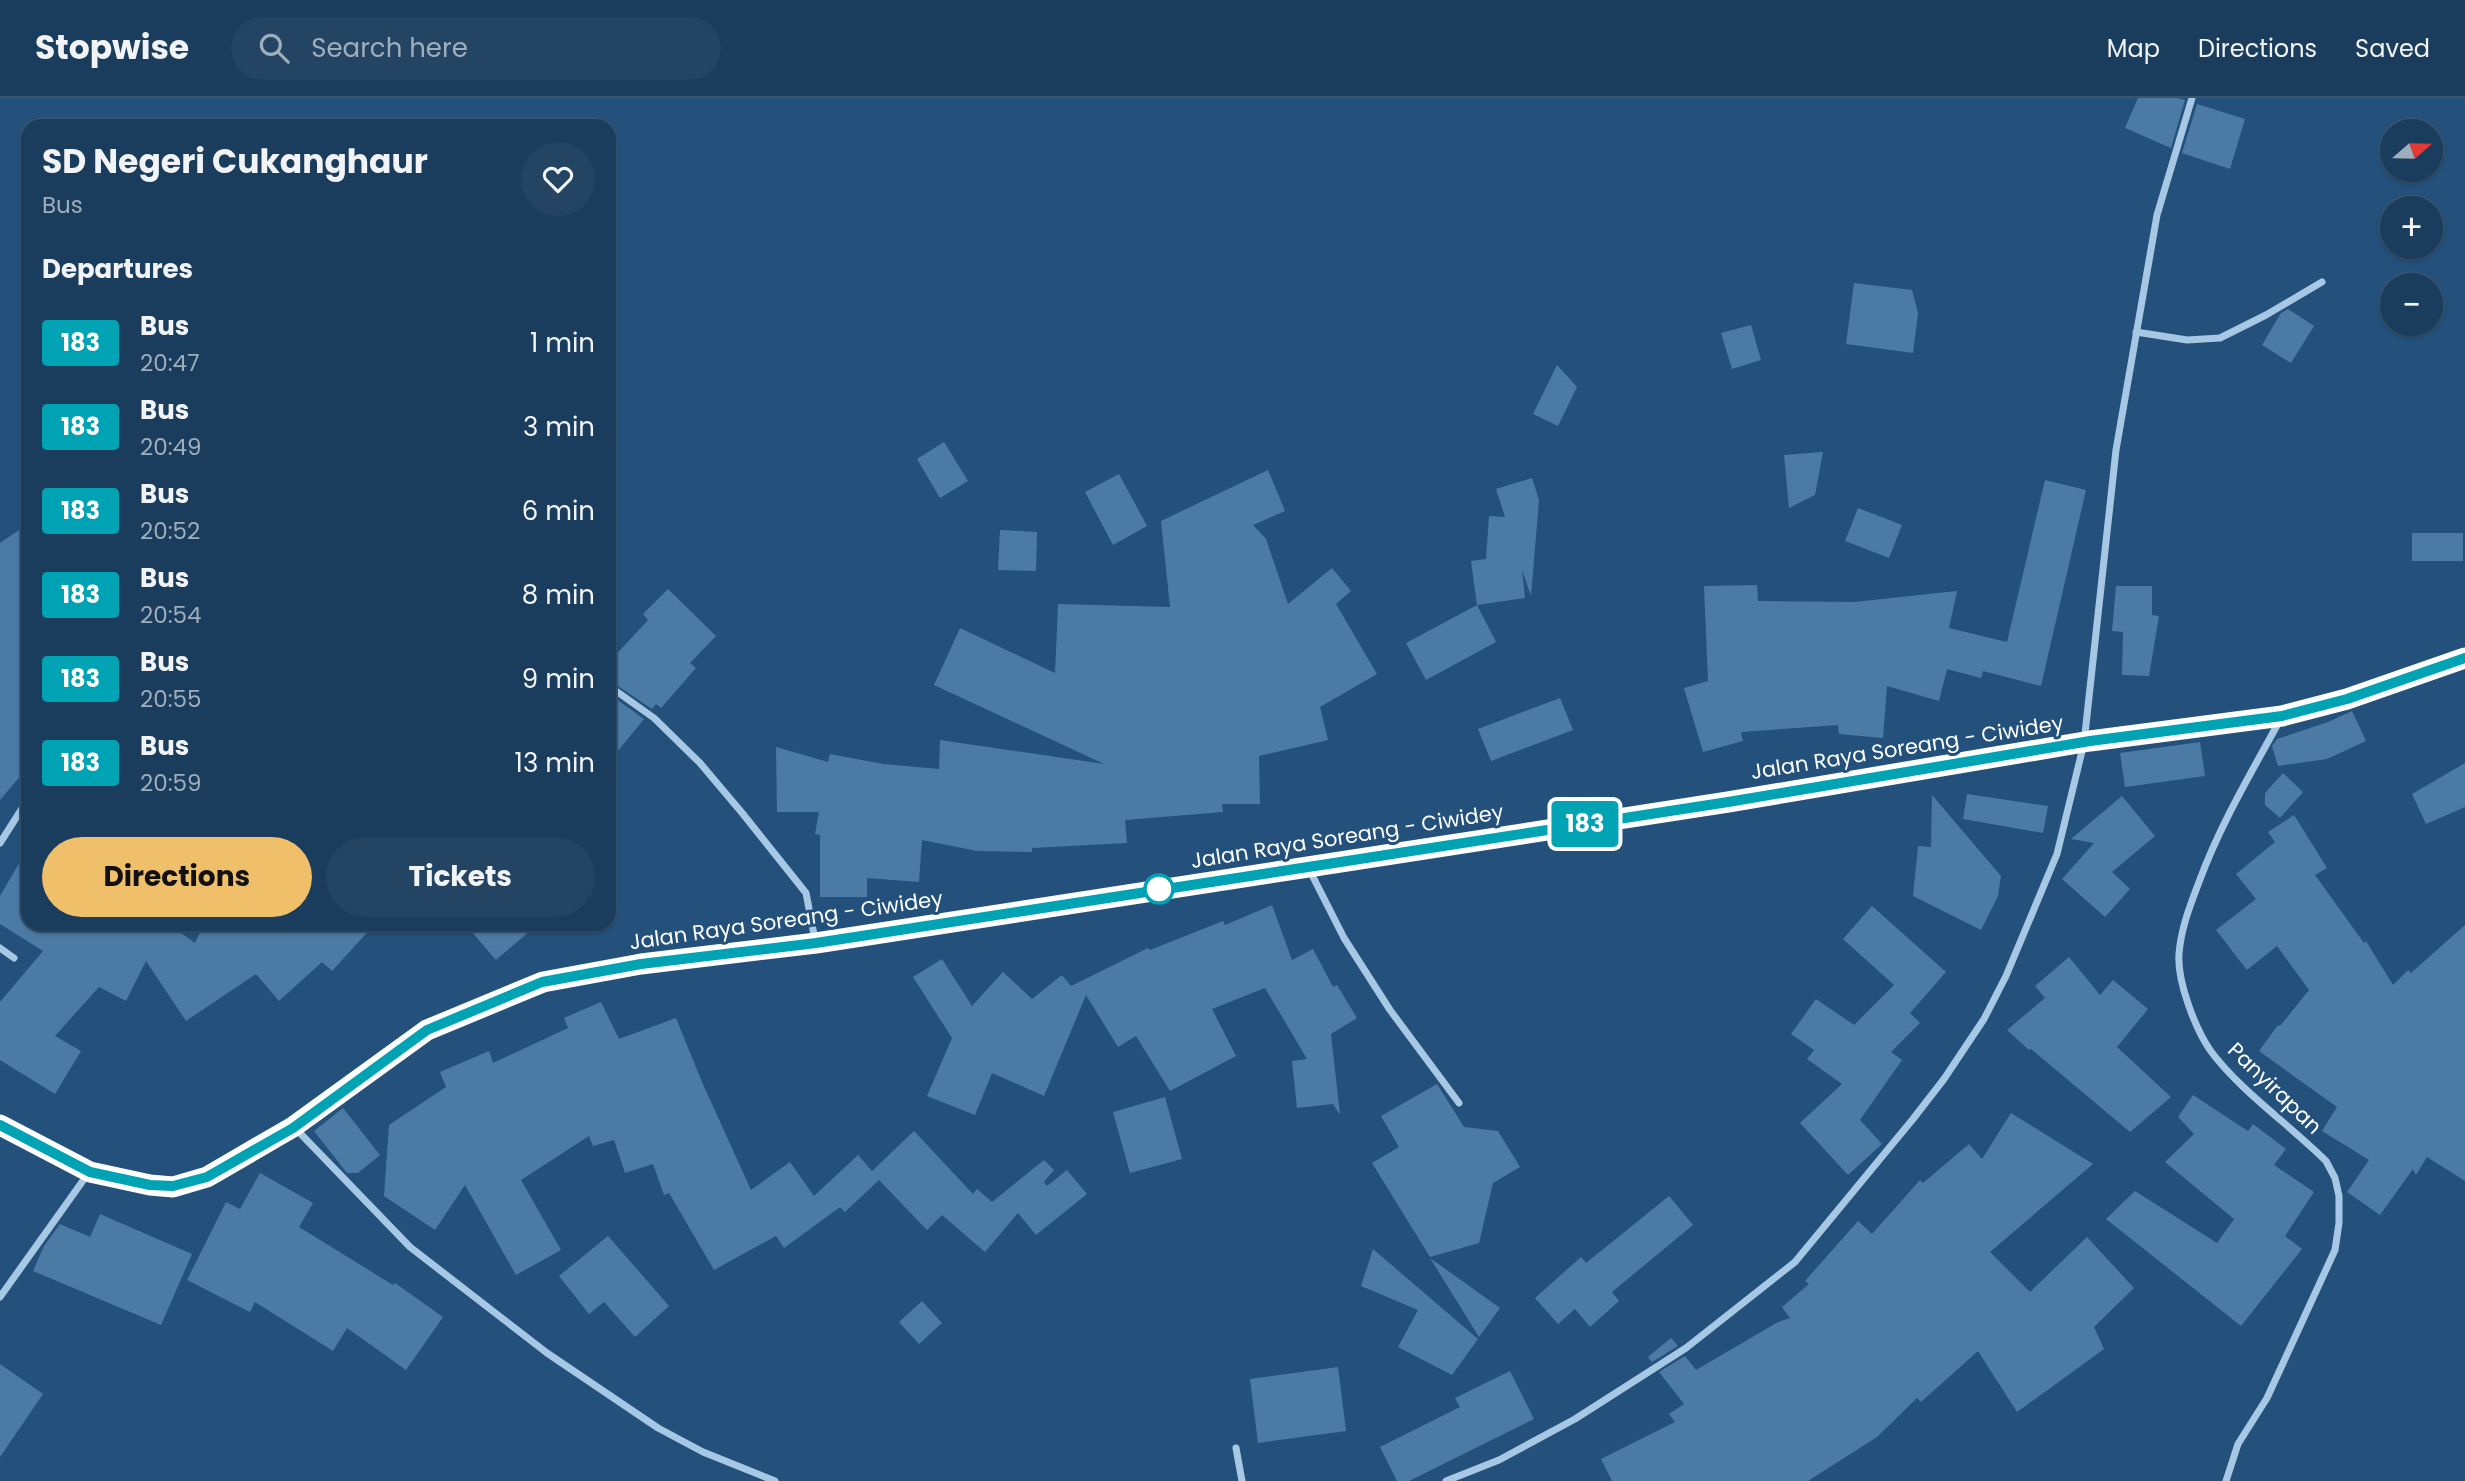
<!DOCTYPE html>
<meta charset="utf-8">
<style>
:root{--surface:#1a3d5d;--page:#234463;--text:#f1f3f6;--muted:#9faebc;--line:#385672;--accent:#f0bf6a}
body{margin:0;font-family:Poppins,sans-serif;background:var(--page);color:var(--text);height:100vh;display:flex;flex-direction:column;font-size:26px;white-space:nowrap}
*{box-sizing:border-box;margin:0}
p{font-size:23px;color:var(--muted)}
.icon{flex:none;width:38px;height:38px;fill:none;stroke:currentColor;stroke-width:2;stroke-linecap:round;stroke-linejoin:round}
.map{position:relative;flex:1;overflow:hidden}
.drawer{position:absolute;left:21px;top:21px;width:595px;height:812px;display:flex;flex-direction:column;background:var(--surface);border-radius:21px;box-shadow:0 2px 5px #0004,0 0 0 2px var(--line)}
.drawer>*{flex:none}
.badge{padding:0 14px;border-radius:5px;font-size:24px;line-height:46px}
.needle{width:46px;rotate:70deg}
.tools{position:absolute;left:2380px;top:21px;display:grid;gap:14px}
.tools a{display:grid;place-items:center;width:63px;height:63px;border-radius:50%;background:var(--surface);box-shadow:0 2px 5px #0004,0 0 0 2px var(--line);font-size:35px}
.map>.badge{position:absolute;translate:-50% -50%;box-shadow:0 0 0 4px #fff}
h2{padding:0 21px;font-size:26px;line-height:63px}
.round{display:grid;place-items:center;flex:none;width:74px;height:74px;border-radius:37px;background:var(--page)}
.summary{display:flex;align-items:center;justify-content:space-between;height:119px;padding:0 21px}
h1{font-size:33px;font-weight:700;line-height:52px}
.primary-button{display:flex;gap:14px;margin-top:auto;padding:14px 21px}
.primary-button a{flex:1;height:80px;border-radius:42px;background:var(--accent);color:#111;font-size:28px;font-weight:700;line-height:80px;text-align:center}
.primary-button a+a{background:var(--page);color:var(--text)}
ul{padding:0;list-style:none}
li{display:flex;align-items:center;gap:21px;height:84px;padding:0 21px}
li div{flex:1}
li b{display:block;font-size:26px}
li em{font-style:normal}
li .badge{min-width:77px;font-weight:700;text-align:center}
header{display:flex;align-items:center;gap:42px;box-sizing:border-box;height:98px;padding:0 35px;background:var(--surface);border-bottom:2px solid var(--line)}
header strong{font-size:33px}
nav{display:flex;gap:38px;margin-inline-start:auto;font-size:24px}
.search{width:490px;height:63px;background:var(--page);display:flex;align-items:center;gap:18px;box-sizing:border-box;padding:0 24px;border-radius:38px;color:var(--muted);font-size:26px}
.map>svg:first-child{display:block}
.building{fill:#4b7ba5}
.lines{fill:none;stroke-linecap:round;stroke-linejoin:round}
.street{stroke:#a7c8e5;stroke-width:7}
.highway{stroke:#fff;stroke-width:21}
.line-casing{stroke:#fff;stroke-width:16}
.line{stroke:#00a3b4;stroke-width:10}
.stop-dot{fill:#fff;stroke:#00a3b4;stroke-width:3.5}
.labels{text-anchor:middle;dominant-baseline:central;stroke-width:6;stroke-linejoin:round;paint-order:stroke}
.street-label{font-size:21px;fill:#fff;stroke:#23517c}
</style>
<header>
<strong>Stopwise</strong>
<div class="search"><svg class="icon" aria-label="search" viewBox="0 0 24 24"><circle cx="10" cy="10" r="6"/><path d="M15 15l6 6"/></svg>Search here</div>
<nav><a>Map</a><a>Directions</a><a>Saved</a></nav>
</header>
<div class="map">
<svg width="2465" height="1383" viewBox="0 0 2465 1383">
<rect width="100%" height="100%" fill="#23517c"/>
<!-- building -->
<path class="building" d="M 2138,0 L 2177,0 L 2185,2 L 2171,50 L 2125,30 Z
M 2197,6 L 2245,21 L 2230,71 L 2182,55 Z
M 1854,185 L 1912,192 L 1918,215 L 1913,255 L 1846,246 Z
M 2288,211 L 2314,228 L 2291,265 L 2262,247 L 2281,215 Z
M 1751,227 L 1761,262 L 1732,271 L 1721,235 Z
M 1557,267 L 1577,289 L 1558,328 L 1533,316 Z
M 944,344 L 968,383 L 940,400 L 917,361 Z
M 1823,354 L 1815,397 L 1789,410 L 1784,357 Z
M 1268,372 L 1285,413 L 1253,427 L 1266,441 L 1288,506 L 1332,470 L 1351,493 L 1336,506 L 1377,576 L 1320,609 L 1328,642 L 1259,658 L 1260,706 L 1222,706 L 1223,714 L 1125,722 L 1127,745 L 1032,750 L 1032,754 L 977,753 L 922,742 L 919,784 L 867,780 L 867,799 L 820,799 L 820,737 L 815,736 L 819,714 L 777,714 L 776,649 L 828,664 L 830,656 L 883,666 L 939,671 L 940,642 L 1104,666 L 934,587 L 960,530 L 1055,575 L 1058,506 L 1170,509 L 1161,423 Z
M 1119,376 L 1147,428 L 1113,447 L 1085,394 Z
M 1532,380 L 1539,402 L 1531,498 L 1522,472 L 1525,500 L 1477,507 L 1471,463 L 1486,461 L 1489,418 L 1505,419 L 1496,391 Z
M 2045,382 L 2086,392 L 2041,588 L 1983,573 L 1981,580 L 1947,571 L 1939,603 L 1887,588 L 1883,640 L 1839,636 L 1838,627 L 1741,634 L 1743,643 L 1703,654 L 1684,590 L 1708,583 L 1704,488 L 1757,487 L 1758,503 L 1854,504 L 1957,493 L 1949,530 L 2007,544 Z
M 1858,410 L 1902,427 L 1889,460 L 1845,443 Z
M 28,426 L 28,669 L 0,702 L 0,445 Z
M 1000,432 L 1037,434 L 1036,473 L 998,472 Z
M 2412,435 L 2463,435 L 2463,463 L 2412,463 Z
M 2116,488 L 2152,488 L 2152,517 L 2159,518 L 2149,578 L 2122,577 L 2123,534 L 2112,533 Z
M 668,491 L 716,538 L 690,565 L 696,570 L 661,610 L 656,606 L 652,611 L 609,582 L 609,564 L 648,522 L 643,516 Z
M 1477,507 L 1496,544 L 1426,582 L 1406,545 Z
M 609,596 L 644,621 L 609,664 Z
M 1560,600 L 1573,632 L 1491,663 L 1478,631 Z
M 2352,613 L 2366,643 L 2327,661 L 2278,668 L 2272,648 L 2277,641 L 2328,624 Z
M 2200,644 L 2205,678 L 2125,689 L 2120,655 Z
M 2465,665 L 2465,709 L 2426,726 L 2412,696 Z
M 2283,675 L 2303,694 L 2280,720 L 2265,707 L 2265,695 Z
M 1967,696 L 2048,708 L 2043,735 L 1963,721 Z
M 1932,697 L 2001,778 L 1998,798 L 1981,832 L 1913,798 L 1918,748 L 1931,749 Z
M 2122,698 L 2155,738 L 2112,774 L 2130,791 L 2105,819 L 2062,781 L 2094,745 L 2071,741 Z
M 2294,717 L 2327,770 L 2315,777 L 2364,845 L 2366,843 L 2393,887 L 2408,872 L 2411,875 L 2465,827 L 2465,1083 L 2427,1059 L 2416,1077 L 2413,1071 L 2380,1117 L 2347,1094 L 2369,1062 L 2322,1033 L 2337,1009 L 2259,953 L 2278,927 L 2280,928 L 2309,892 L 2277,848 L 2247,872 L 2216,832 L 2256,801 L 2236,776 L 2275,744 L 2268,734 Z
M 28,750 L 28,826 L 169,826 L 195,845 L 204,826 L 375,826 L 332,873 L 322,864 L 279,903 L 256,876 L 186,923 L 146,863 L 126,903 L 99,889 L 55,938 L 81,953 L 55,996 L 0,962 L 0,904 L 43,853 L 0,826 L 0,798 Z
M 1272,807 L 1292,862 L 1313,851 L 1333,889 L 1337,887 L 1357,920 L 1331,936 L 1340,1017 L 1333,1006 L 1297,1010 L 1292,963 L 1307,961 L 1265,890 L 1212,911 L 1236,958 L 1170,993 L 1136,938 L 1118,949 L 1086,897 L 1044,998 L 992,975 L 975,1017 L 927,998 L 952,940 L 913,879 L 942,861 L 972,908 L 1003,874 L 1032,901 L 1062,877 L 1071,888 L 1148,850 L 1150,852 L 1223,823 L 1225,827 Z
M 1872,808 L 1946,874 L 1910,915 L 1920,925 L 1891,954 L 1902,962 L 1860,1022 L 1882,1046 L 1848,1077 L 1800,1025 L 1842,986 L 1807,961 L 1814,952 L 1791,936 L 1816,901 L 1854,927 L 1894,887 L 1843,841 Z
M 465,826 L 538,826 L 496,862 Z
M 2069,859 L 2100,897 L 2113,882 L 2148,911 L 2117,949 L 2171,999 L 2130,1034 L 2031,951 L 2029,952 L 2007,932 L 2045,900 L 2035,888 Z
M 601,904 L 619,941 L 676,920 L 702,984 L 751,1092 L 790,1064 L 814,1098 L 858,1057 L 872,1073 L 914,1033 L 973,1096 L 977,1091 L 992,1104 L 1044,1062 L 1054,1072 L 1044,1084 L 1047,1088 L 1067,1072 L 1087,1096 L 1036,1137 L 1018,1115 L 985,1154 L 942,1117 L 927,1132 L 879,1082 L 845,1114 L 840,1109 L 784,1150 L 776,1138 L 714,1172 L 669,1095 L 664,1097 L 653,1066 L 625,1075 L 614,1042 L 593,1048 L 589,1038 L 521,1082 L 561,1152 L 516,1177 L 465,1087 L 435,1132 L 384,1098 L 389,1027 L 446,989 L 440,974 L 489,953 L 493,965 L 568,930 L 564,920 Z
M 1437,986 L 1464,1029 L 1498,1033 L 1520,1069 L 1493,1085 L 1479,1145 L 1430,1159 L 1372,1065 L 1399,1049 L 1381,1018 Z
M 2193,997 L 2248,1033 L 2253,1026 L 2286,1051 L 2274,1067 L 2314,1094 L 2285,1138 L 2302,1151 L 2241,1228 L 2106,1121 L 2135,1093 L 2217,1145 L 2234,1121 L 2165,1064 L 2194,1036 L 2178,1019 Z
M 1165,999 L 1182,1061 L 1130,1075 L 1113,1014 Z
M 343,1010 L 380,1057 L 358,1075 L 347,1075 L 314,1033 Z
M 2011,1015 L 2093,1066 L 1990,1154 L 2030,1194 L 2087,1139 L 2134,1190 L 2094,1229 L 2104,1251 L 2017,1314 L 1978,1253 L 1921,1304 L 1917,1300 L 1877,1339 L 1808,1383 L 1612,1383 L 1601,1361 L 1675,1324 L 1669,1316 L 1684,1306 L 1659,1274 L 1685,1258 L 1696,1272 L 1778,1224 L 1790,1220 L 1782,1209 L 1809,1186 L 1805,1183 L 1858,1123 L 1872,1136 L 1920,1082 L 1923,1085 L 1969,1046 L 1982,1061 Z
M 260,1075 L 313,1105 L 299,1129 L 393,1187 L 395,1185 L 443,1219 L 406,1272 L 347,1230 L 333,1253 L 255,1204 L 250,1214 L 187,1182 L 226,1104 L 240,1111 Z
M 1669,1098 L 1693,1127 L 1612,1194 L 1619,1203 L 1590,1229 L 1575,1211 L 1558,1226 L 1535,1200 L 1581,1159 L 1586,1165 Z
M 100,1116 L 192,1156 L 161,1227 L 33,1173 L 44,1148 L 60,1126 L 90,1139 Z
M 608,1138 L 669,1208 L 635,1239 L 604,1204 L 589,1216 L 559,1178 Z
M 1373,1151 L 1478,1241 L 1452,1277 L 1398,1249 L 1418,1212 L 1361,1188 Z
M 1430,1160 L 1500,1210 L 1479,1239 Z
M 922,1203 L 942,1225 L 919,1246 L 899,1224 Z
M 1671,1240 L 1678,1248 L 1652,1264 L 1648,1259 Z
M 0,1266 L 43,1296 L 0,1359 Z
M 1338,1269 L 1346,1333 L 1258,1345 L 1250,1281 Z
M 1510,1273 L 1534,1321 L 1409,1383 L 1397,1383 L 1380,1349 L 1460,1309 L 1455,1300 Z"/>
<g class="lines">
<!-- street -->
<path class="street" d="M 2136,234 L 2187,242 L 2220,240 L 2266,217 L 2322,184
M 609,588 L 654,620 L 700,665 L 743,716 L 806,795 L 815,842
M 0,745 L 28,701
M 1310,773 L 1344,840 L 1390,912 L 1459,1005
M 0,850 L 14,860
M 295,1030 L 410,1149 L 547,1255 L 658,1330 L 703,1354 L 775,1383
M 0,1199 L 87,1077
M 1236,1350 L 1242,1383
M 1446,1383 L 1499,1362 L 1575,1321 L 1686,1250 L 1795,1164 L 1913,1021 L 1944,981 L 1984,921 L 2006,878 L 2057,756 L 2084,645 L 2116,352 L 2157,117 L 2192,0
M 2226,1383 L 2238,1346 L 2267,1300 L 2335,1152 L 2339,1125 L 2339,1098 L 2335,1080 L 2326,1063 C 2290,1027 2239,992 2210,952 C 2195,930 2177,883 2179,856 C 2181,830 2190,808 2199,784 C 2220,727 2251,675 2280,622"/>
<!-- highway -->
<path class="highway" d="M 0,1027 L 90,1074 L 150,1087 L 173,1089 L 207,1079 L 293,1029 L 427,932 L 543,884 L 641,866 L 816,845 L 1308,769 L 1728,704 L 2090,643 L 2282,618 L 2347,601 L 2465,560"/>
</g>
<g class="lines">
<!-- line casing -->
<g class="line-casing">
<path id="line" d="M 0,1027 L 90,1074 L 150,1087 L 173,1088 L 207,1079 L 293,1030 L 427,932 L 542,884 L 641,866 L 816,845 L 1334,765 L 1728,704 L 2090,643 L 2282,618 L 2347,601 L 2465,560"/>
</g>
<!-- line -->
<use href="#line" class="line"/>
</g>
<!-- markers -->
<circle class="stop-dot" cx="1159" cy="791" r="14"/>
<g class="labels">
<!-- street labels -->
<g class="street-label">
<text transform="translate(1907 649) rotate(-9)">Jalan Raya Soreang - Ciwidey</text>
<text transform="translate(1347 738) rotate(-9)">Jalan Raya Soreang - Ciwidey</text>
<text transform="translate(786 822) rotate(-8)">Jalan Raya Soreang - Ciwidey</text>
<text transform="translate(2275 990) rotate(44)">Panyirapan</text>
</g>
</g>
</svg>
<div class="tools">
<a><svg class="needle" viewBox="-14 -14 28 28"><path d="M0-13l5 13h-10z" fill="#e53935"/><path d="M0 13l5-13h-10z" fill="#9faebc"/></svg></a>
<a>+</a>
<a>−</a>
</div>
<b class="badge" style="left:1585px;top:726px;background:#00a3b4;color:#fff">183</b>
<section class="drawer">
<div class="summary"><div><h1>SD Negeri Cukanghaur</h1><p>Bus</p></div><a class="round"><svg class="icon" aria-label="heart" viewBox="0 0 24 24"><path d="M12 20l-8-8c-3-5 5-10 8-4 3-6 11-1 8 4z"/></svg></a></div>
<h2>Departures</h2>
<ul>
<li><span class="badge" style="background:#00a3b4;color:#fff">183</span><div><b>Bus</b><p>20:47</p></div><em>1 min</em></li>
<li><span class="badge" style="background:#00a3b4;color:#fff">183</span><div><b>Bus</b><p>20:49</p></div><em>3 min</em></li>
<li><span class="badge" style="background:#00a3b4;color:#fff">183</span><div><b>Bus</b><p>20:52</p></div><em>6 min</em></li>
<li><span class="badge" style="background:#00a3b4;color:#fff">183</span><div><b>Bus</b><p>20:54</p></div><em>8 min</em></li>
<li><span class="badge" style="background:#00a3b4;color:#fff">183</span><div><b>Bus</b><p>20:55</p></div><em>9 min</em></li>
<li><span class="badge" style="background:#00a3b4;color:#fff">183</span><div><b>Bus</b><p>20:59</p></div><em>13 min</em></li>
</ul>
<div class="primary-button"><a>Directions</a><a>Tickets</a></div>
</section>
</div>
